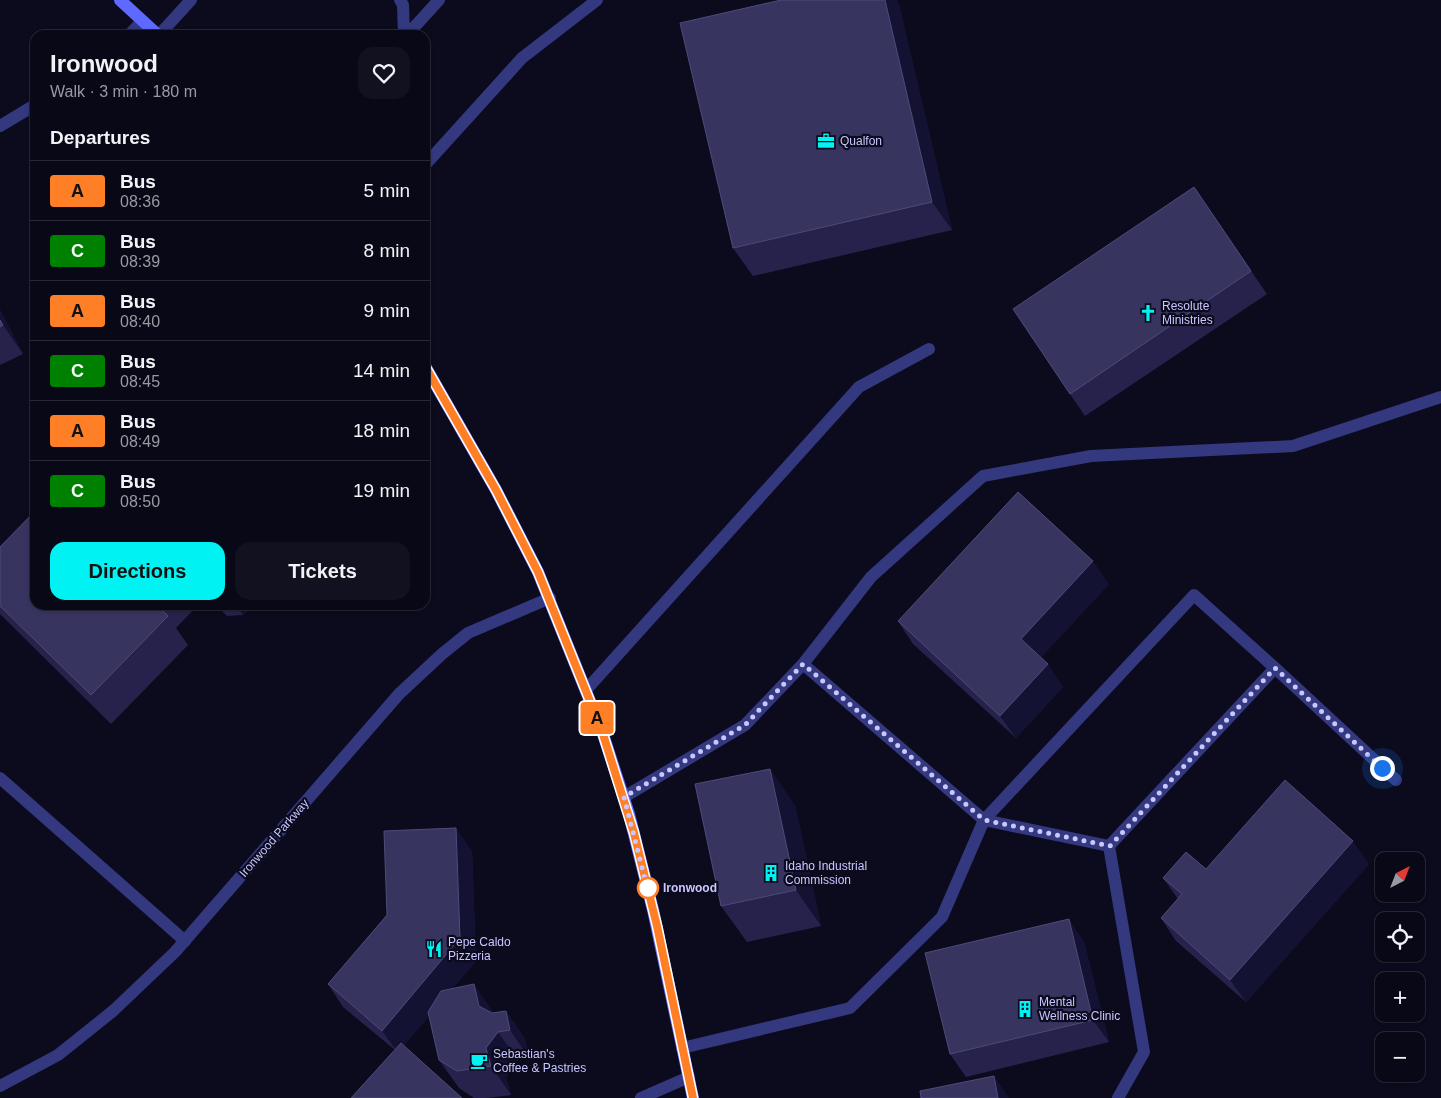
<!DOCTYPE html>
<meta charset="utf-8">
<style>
:root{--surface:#090816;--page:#12111f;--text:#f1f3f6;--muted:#999aa1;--line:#292935;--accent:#00f2f2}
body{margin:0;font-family:Helvetica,sans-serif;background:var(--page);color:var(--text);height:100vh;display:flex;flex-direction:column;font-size:19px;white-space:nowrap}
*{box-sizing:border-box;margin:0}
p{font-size:16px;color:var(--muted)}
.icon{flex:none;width:28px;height:28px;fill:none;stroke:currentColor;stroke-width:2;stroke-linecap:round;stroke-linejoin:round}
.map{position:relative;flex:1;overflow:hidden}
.details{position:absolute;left:30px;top:30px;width:400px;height:580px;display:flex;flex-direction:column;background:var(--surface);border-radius:15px;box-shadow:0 1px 4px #0004,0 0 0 1px var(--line)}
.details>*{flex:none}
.badge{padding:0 10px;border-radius:4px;font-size:18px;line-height:32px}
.needle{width:32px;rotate:42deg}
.controls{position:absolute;left:1375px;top:852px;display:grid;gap:10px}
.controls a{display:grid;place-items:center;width:50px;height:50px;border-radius:10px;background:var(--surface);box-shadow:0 1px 4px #0004,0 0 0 1px var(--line);font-size:25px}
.you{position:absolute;width:25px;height:25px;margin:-12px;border:4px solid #fff;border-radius:50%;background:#1a73e8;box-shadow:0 0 0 8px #1a73e833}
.map>.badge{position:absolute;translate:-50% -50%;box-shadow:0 0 0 2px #fff}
h2{padding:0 20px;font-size:19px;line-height:45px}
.round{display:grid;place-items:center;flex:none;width:52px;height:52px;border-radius:15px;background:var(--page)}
.headline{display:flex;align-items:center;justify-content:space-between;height:85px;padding:0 20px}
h1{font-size:24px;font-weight:600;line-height:38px}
.action{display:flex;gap:10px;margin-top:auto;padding:10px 20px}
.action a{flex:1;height:58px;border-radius:15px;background:var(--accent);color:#111;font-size:20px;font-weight:600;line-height:58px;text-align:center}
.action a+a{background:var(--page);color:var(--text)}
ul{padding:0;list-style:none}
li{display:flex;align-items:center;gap:15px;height:60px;padding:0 20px;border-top:1px solid var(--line)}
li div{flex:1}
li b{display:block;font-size:19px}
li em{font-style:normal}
li .badge{min-width:55px;font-weight:700;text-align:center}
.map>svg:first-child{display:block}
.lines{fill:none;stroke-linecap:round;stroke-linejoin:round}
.lane{stroke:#33387f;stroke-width:12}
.street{stroke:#33387f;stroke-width:12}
.secondary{stroke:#5e6aff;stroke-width:12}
.wall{fill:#26224c}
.shaded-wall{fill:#141232}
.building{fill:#383460;stroke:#4e4b79}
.line-casing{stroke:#fff;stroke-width:11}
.line{stroke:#ff7f27;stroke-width:8}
.walk{stroke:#c8c7ff;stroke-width:5;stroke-dasharray:0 9}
.stop-dot{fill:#fff;stroke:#ff7f27;stroke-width:2.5}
.labels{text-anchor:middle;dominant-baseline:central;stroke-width:4.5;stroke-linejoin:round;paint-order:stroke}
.poi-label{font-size:12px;fill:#c8c7ff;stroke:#0c0b1e;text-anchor:start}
.street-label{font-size:12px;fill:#c8c7ff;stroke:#0c0b1e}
.stop-label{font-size:12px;font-weight:bold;fill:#c8c7ff;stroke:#0c0b1e;text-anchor:start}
</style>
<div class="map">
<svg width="1441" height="1098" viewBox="0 0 1441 1098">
<rect width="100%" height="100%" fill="#0c0b1e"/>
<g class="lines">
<!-- lane -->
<path class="lane" d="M 400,0 L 403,5 L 404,35
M 129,35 L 142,21
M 159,35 L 191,0
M 407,35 L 439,0
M 0,126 L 35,105
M 425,165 L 522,58 L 597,0
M 1275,668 L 1396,780
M 586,690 L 859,387 L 929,349
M 0,778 L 185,941
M 624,797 L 745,725 L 803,664 L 871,577 L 983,476 L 1091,456 L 1293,446 L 1441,397
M 984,820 L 1194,595 L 1275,668 L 1109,846
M 984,820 L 1109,846
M 1109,846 L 1144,1052 L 1118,1098
M 682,1048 L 850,1008 L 942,917 L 984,820 L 803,664
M 641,1098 L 689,1077"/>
<!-- street -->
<path class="street" d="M 0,1086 L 58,1055 L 113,1011 L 175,952 L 399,694 L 442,654 L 468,633 L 550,598"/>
<!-- secondary -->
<path class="secondary" d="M 120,0 L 158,35
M 425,366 L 496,490 L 538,572 L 602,731 L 629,814 L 653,910 L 693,1098"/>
</g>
<!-- wall -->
<path class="wall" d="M 781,0 L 896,0 L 899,5 L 952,230 L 753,276 L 733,248 Z
M 1194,187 L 1267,294 L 1085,416 L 1070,394 Z
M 0,310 L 23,354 L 0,365 Z
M 0,547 L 35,605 L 198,605 L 176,628 L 188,645 L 111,724 L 0,614 Z
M 1109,584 L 1040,658 L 1063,687 L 1016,738 L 913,644 L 898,621 Z
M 216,605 L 252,605 L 243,615 L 227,616 Z
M 795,805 L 821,926 L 747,942 L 721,906 Z
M 472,851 L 476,961 L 452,989 L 494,1013 L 506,1011 L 525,1039 L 529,1058 L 518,1060 L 506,1077 L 511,1095 L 487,1098 L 474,1098 L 459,1088 L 439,1060 L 429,1016 L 395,1050 L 343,1007 L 328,984 Z
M 1369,864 L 1246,1002 L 1176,941 L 1161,918 L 1178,899 L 1163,878 L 1206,869 Z
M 1084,942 L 1109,1042 L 966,1077 L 950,1054 Z"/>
<!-- shaded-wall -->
<path class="shaded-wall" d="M 885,0 L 896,0 L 899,5 L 952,230 L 932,202 Z
M 1194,187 L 1210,210 L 1267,294 L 1251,271 Z
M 0,310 L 23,354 L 3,325 L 0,320 Z
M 1093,561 L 1109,584 L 1037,662 L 1021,639 Z
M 236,605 L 252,605 L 243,615 Z
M 1048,664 L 1063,687 L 1016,738 L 1000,716 Z
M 770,769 L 795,805 L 821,926 L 796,890 Z
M 456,828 L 472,851 L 476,961 L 398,1053 L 382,1031 Z
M 1353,841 L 1369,864 L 1246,1002 L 1230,980 Z
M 1069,919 L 1084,942 L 1109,1042 L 1093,1020 Z
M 474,984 L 494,1013 L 498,1032 L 518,1060 L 506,1077 L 511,1095 L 491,1066 L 486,1048 Z
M 506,1011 L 525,1039 L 529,1058 L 510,1030 Z
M 994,1076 L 1009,1098 L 998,1098 Z"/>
<!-- building -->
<path class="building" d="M 781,0 L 885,0 L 932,202 L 733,248 L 680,23 Z
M 1194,187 L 1251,271 L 1070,394 L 1013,309 Z
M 0,320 L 3,325 L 0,327 Z
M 1018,492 L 1093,561 L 1021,639 L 1048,664 L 1000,716 L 898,621 Z
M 35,511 L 35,605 L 157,605 L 168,616 L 91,695 L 0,606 L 0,547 Z
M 770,769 L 796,890 L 721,906 L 695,784 Z
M 1285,780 L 1353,841 L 1230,980 L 1161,918 L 1182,894 L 1163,878 L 1186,852 L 1206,869 Z
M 456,828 L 460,938 L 382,1031 L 328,984 L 387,915 L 384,831 Z
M 1069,919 L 1093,1020 L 950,1054 L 925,953 Z
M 474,984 L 479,1006 L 492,1013 L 506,1011 L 510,1030 L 498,1032 L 486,1048 L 491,1066 L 457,1071 L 439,1060 L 428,1012 L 441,991 Z
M 401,1043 L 462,1098 L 351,1098 Z
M 994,1076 L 998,1098 L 921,1098 L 920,1091 Z"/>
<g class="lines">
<!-- line casing -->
<g class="line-casing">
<path id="line" d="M 425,366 L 496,490 L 538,572 L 602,731 L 634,833 L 657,926 L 693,1098"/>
</g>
<!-- line -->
<use href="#line" class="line"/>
<!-- walk -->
<path class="walk" d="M 648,888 L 648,891 L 624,797 L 745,725 L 803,664 L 984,820 L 1110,846 L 1275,668 L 1382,768"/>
</g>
<!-- icons -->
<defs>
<g id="office-bare" transform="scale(1.35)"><path d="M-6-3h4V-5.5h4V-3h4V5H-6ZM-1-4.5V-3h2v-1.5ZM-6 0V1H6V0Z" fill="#00f2f2" stroke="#0c0b1e" stroke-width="2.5" paint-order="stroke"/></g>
<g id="church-bare" transform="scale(1.35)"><path d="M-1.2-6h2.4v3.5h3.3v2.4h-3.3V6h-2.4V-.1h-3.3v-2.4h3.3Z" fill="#00f2f2" stroke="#0c0b1e" stroke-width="2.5" paint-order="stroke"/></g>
<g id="building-bare" transform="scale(1.35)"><path d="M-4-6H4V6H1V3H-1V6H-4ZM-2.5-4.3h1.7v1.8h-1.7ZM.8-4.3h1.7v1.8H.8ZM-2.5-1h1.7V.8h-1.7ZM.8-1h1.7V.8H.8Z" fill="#00f2f2" stroke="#0c0b1e" stroke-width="2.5" paint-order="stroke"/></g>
<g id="restaurant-bare" transform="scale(1.35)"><path d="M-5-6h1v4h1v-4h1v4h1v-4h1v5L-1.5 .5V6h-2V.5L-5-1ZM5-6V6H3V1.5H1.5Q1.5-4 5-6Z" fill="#00f2f2" stroke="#0c0b1e" stroke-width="2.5" paint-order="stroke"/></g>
<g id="cafe-bare" transform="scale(1.35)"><path d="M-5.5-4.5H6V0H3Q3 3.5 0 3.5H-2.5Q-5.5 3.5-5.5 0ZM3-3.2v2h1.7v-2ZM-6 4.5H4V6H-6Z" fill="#00f2f2" stroke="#0c0b1e" stroke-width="2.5" paint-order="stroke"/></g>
</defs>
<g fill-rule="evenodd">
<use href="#office-bare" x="826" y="141"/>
<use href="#church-bare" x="1148" y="313"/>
<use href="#building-bare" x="771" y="873"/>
<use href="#restaurant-bare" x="434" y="949"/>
<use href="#building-bare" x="1025" y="1009"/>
<use href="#cafe-bare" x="479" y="1061"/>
</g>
<!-- markers -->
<circle class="stop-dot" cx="648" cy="888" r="10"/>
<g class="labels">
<!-- poi labels -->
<g class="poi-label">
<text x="840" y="141">Qualfon</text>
<text x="1162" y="306">Resolute<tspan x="1162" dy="14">Ministries</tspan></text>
<text x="785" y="866">Idaho Industrial<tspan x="785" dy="14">Commission</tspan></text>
<text x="448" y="942">Pepe Caldo<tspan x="448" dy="14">Pizzeria</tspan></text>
<text x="1039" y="1002">Mental<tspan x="1039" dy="14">Wellness Clinic</tspan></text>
<text x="493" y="1054">Sebastian's<tspan x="493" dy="14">Coffee &amp; Pastries</tspan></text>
</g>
<!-- street labels -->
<g class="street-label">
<text transform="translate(274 838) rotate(-49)">Ironwood Parkway</text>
</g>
<!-- stop labels -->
<g class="stop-label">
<text x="663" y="888">Ironwood</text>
</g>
</g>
</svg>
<div class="controls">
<a><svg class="needle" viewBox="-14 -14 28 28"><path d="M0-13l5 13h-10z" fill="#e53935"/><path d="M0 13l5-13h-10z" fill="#999aa1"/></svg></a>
<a><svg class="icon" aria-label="locate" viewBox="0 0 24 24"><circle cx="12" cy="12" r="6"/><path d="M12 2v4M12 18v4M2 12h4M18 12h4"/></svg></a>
<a>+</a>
<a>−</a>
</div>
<div class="you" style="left:1382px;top:768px"></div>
<b class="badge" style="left:597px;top:718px;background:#ff7f27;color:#111">A</b>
<section class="details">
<div class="headline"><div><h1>Ironwood</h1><p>Walk · 3 min · 180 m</p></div><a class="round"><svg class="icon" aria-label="heart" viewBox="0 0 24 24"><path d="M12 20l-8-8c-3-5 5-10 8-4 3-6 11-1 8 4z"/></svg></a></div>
<h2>Departures</h2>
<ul>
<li><span class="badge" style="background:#ff7f27;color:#111">A</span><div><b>Bus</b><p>08:36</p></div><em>5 min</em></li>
<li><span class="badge" style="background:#008000;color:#fff">C</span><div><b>Bus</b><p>08:39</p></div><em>8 min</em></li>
<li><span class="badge" style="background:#ff7f27;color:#111">A</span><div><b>Bus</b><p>08:40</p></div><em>9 min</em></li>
<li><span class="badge" style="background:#008000;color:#fff">C</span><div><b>Bus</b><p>08:45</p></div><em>14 min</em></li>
<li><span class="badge" style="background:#ff7f27;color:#111">A</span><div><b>Bus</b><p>08:49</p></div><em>18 min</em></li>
<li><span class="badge" style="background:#008000;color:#fff">C</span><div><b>Bus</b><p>08:50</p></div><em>19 min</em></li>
</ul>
<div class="action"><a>Directions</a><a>Tickets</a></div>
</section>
</div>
